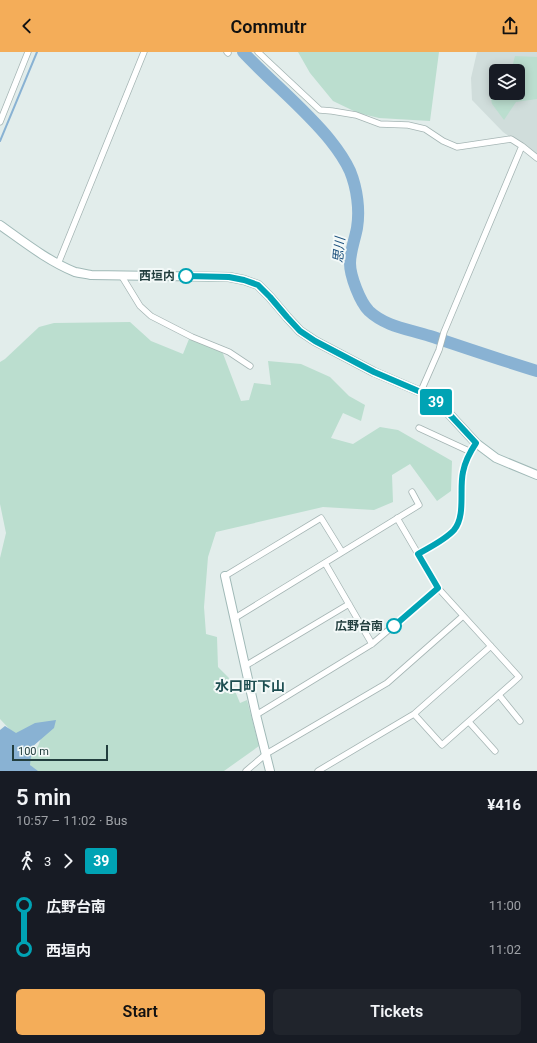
<!DOCTYPE html>
<meta charset="utf-8">
<style>
:root{--surface:#171b24;--page:#20242c;--text:#f1f3f6;--muted:#9ea1a6;--accent:#f4ad59}
body{margin:0;font-family:Roboto,"Noto Sans JP",sans-serif;background:var(--page);color:var(--text);height:100vh;display:flex;flex-direction:column;font-size:15px;white-space:nowrap}
*{box-sizing:border-box;margin:0}
p{font-size:13px;color:var(--muted)}
.icon{flex:none;width:22px;height:22px;fill:none;stroke:currentColor;stroke-width:2;stroke-linecap:round;stroke-linejoin:round}
.map{position:relative;height:719px;overflow:hidden}
.panel{display:flex;flex-direction:column;background:var(--surface);flex:1}
.panel>*{flex:none}
.badge{padding:0 8px;border-radius:3px;font-size:14px;line-height:26px}
.fabs{position:absolute;left:489px;top:12px;display:grid;gap:8px}
.fabs a{display:grid;place-items:center;width:36px;height:36px;border-radius:6px;background:var(--surface);box-shadow:0 2px 10px #0003;font-size:20px}
.scale{position:absolute;left:12px;bottom:10px;width:96px;box-sizing:border-box;padding-left:4px;border:2px solid #223e3e;border-top:0;font-size:11px;line-height:14px;white-space:nowrap;color:#223e3e;-webkit-text-stroke:3px #f3f9f8;paint-order:stroke}
.map>.badge{position:absolute;translate:-50% -50%;box-shadow:0 0 0 2px #fff}
.legs{display:flex;align-items:center;gap:6px;height:44px;padding:0 16px;font-size:13px}
.legs p{margin-inline-start:auto}
.summary{display:flex;align-items:center;justify-content:space-between;height:68px;padding:0 16px}
h1{font-size:22px;font-weight:600;line-height:30px}
.action{display:flex;gap:8px;margin-top:auto;padding:8px 16px}
.action a{flex:1;height:46px;border-radius:6px;background:var(--accent);color:#111;font-size:16px;font-weight:600;line-height:46px;text-align:center}
.action a+a{background:var(--page);color:var(--text)}
ul{padding:0 16px;list-style:none}
li{display:flex;align-items:center;gap:14px;height:44px;font-size:15px}
li i{display:grid;place-items:center;width:6px;height:100%;margin:0 5px;background:currentColor}
li i::after{content:'';width:10px;height:10px;margin:-5px;border:3px solid;border-radius:50%;background:var(--surface)}
li p{margin-inline-start:auto}
li:first-child i{background:linear-gradient(#0000 50%,currentColor 0)}
li:last-child i{background:linear-gradient(currentColor 50%,#0000 0)}
header{display:flex;justify-content:space-between;align-items:center;height:52px;padding:0 16px;background:var(--accent);color:#111;font-size:18px;font-weight:600}
.map>svg:first-child{display:block}
.built{fill:#d0dddb;fill-rule:evenodd}
.green{fill:#bbdecf}
.water{fill:#89b2d3}
.lines{fill:none;stroke-linecap:round;stroke-linejoin:round}
.stream{stroke:#89b2d3;stroke-width:2}
.river{stroke:#89b2d3;stroke-width:12}
.street-casing{stroke:#a5b5b4;stroke-width:7}
.secondary-casing{stroke:#a0b9b7;stroke-width:10}
.street{stroke:#fff;stroke-width:5.5}
.secondary{stroke:#fff;stroke-width:8}
.line-1-casing{stroke:#fff;stroke-width:9}
.line-1{stroke:#00a3b4;stroke-width:6}
.stop-1-dot{fill:#fff;stroke:#00a3b4;stroke-width:2}
.labels{text-anchor:middle;dominant-baseline:central;stroke-width:4;stroke-linejoin:round;paint-order:stroke}
.stop-label{font-size:12px;font-weight:bold;fill:#223e3e;stroke:#f3f9f8;text-anchor:end}
.water-label{font-size:13px;font-style:italic;fill:#1a4f7c;stroke:#f3f9f8}
.quarter-label{font-size:14px;font-weight:bold;fill:#1d4e51;stroke:#f3f9f8}
</style>
<header><svg class="icon" aria-label="back" viewBox="0 0 24 24"><path d="M15 5l-7 7 7 7"/></svg>Commutr<svg class="icon" aria-label="share" viewBox="0 0 24 24"><path d="M12 15V3M7 8l5-5 5 5M5 13v7h14v-7"/></svg></header>
<div class="map">
<svg width="537" height="719" viewBox="0 0 537 719">
<rect width="100%" height="100%" fill="#e2edeb"/>
<!-- built -->
<path class="built" d="M 477,0 L 537,0 L 537,104 L 503,80 L 472,48 L 471,26 ZM 496,19 L 518,19 L 518,41 L 496,41 Z"/>
<!-- green -->
<path class="green" d="M 298,0 L 439,0 L 430,69 L 379,66 L 358,61 L 333,49 L 310,21 Z
M 515,4 L 537,5 L 537,47 L 516,50 L 504,68 L 492,52 L 490,43 L 496,37 L 496,41 L 518,41 L 518,19 L 511,19 Z
M 130,270 L 151,289 L 183,302 L 189,287 L 222,299 L 241,349 L 249,348 L 254,331 L 271,333 L 268,309 L 301,312 L 330,325 L 349,344 L 365,353 L 361,369 L 343,361 L 331,386 L 353,392 L 380,375 L 398,378 L 452,409 L 451,439 L 437,449 L 410,412 L 392,423 L 393,450 L 374,458 L 323,455 L 216,480 L 208,505 L 204,555 L 206,582 L 217,585 L 218,615 L 230,627 L 240,651 L 247,648 L 259,694 L 224,719 L 33,719 L 28,708 L 38,694 L 45,676 L 15,683 L 0,667 L 0,506 L 6,481 L 0,452 L 0,310 L 5,307 L 39,275 L 54,271 Z"/>
<!-- water -->
<path class="water" d="M 56,668 L 54,676 L 32,695 L 30,713 L 38,719 L 0,719 L 0,678 L 5,674 L 16,681 L 35,671 Z"/>
<g class="lines">
<!-- stream -->
<path class="stream" d="M 0,89 L 37,0"/>
<!-- river -->
<path class="river" d="M 243,0 C 271,30 304,56 330,88 C 338,98 345,108 350,119 C 357,136 360,158 357,176 C 355,187 350,200 350,211 C 350,224 360,250 369,259 C 386,275 409,277 430,284 C 466,296 501,308 537,319"/>
<!-- street casing -->
<g class="street-casing">
<path id="street" d="M 227,0 L 228,1
M 258,0 L 320,58 L 332,59 L 356,63 L 380,72 L 408,73 L 425,77 L 443,89 L 457,95 L 511,87 L 522,94 L 537,106
M 0,70 L 28,0
M 58,212 L 144,0
M 121,223 L 140,254 L 151,264 L 192,285 L 229,300 L 250,314
M 421,339 L 439,298 L 444,280 L 522,94
M 419,376 L 471,400
M 397,466 L 438,536 L 519,625 L 442,693 L 414,662
M 418,502 C 430,495 445,488 454,478 C 466,464 459,437 463,420 C 465,409 470,400 476,391
M 325,511 L 372,592
M 225,524 L 321,466 L 342,500
M 235,566 L 419,453 L 412,440
M 245,614 L 349,552
M 499,643 L 520,669
M 256,663 L 372,592 L 438,536
M 469,670 L 495,699
M 246,719 L 266,702 L 387,631 L 463,564
M 318,719 L 414,662 L 491,594"/>
</g>
<!-- secondary casing -->
<g class="secondary-casing">
<path id="secondary" d="M 0,173 C 24,190 48,209 75,220 C 80,221 86,222 91,223 L 229,225 L 244,228 L 258,233 L 270,245 L 287,265 L 300,279 L 315,289 L 374,320 L 430,344 L 440,352 L 476,391 L 496,406 L 537,423
M 225,524 L 256,663 L 270,719"/>
</g>
<!-- street -->
<use href="#street" class="street"/>
<!-- secondary -->
<use href="#secondary" class="secondary"/>
</g>
<g class="lines">
<!-- line-1 casing -->
<g class="line-1-casing">
<path id="line-1" d="M 186,224 L 229,225 L 244,228 L 258,233 L 270,245 L 287,265 L 300,279 L 315,289 L 374,320 L 430,344 L 440,352 L 476,391 C 470,400 465,409 463,420 C 459,437 466,464 454,478 C 445,488 430,495 418,502 L 438,536 L 394,574"/>
</g>
<!-- line-1 -->
<use href="#line-1" class="line-1"/>
</g>
<!-- markers -->
<g class="stop-1-dot">
<circle cx="186" cy="224" r="7"/>
<circle cx="394" cy="574" r="7"/>
</g>
<g class="labels">
<!-- stop labels -->
<g class="stop-label">
<text x="175" y="224">西垣内</text>
<text x="383" y="574">広野台南</text>
</g>
<!-- water labels -->
<g class="water-label">
<text transform="translate(339 198) rotate(-85)">思川</text>
</g>
<!-- quarter labels -->
<g class="quarter-label">
<text x="250" y="634">水口町下山</text>
</g>
</g>
</svg>
<div class="fabs">
<a><svg class="icon" aria-label="layers" viewBox="0 0 24 24"><path d="M12 4l9 5-9 5-9-5zM3 14l9 5 9-5"/></svg></a>
</div>
<div class="scale">100 m</div>
<b class="badge" style="left:436px;top:350px;background:#00a3b4;color:#fff">39</b>
</div>
<section class="panel">
<div class="summary"><div><h1>5 min</h1><p>10:57 – 11:02 · Bus</p></div><b>¥416</b></div>
<div class="legs"><svg class="icon" aria-label="walk" viewBox="0 0 24 24"><circle cx="13" cy="4" r="2"/><path d="M13 8l-2 6 4 7M11 14l-3 7M7 12l3-4h3l4 4"/></svg>3<svg class="icon" aria-label="forward" viewBox="0 0 24 24"><path d="M9 5l7 7-7 7"/></svg><b class="badge" style="background:#00a3b4;color:#fff">39</b></div>
<ul>
<li><i style="color:#00a3b4"></i><b>広野台南</b><p>11:00</p></li>
<li><i style="color:#00a3b4"></i><b>西垣内</b><p>11:02</p></li>
</ul>
<div class="action"><a>Start</a><a>Tickets</a></div>
</section>
